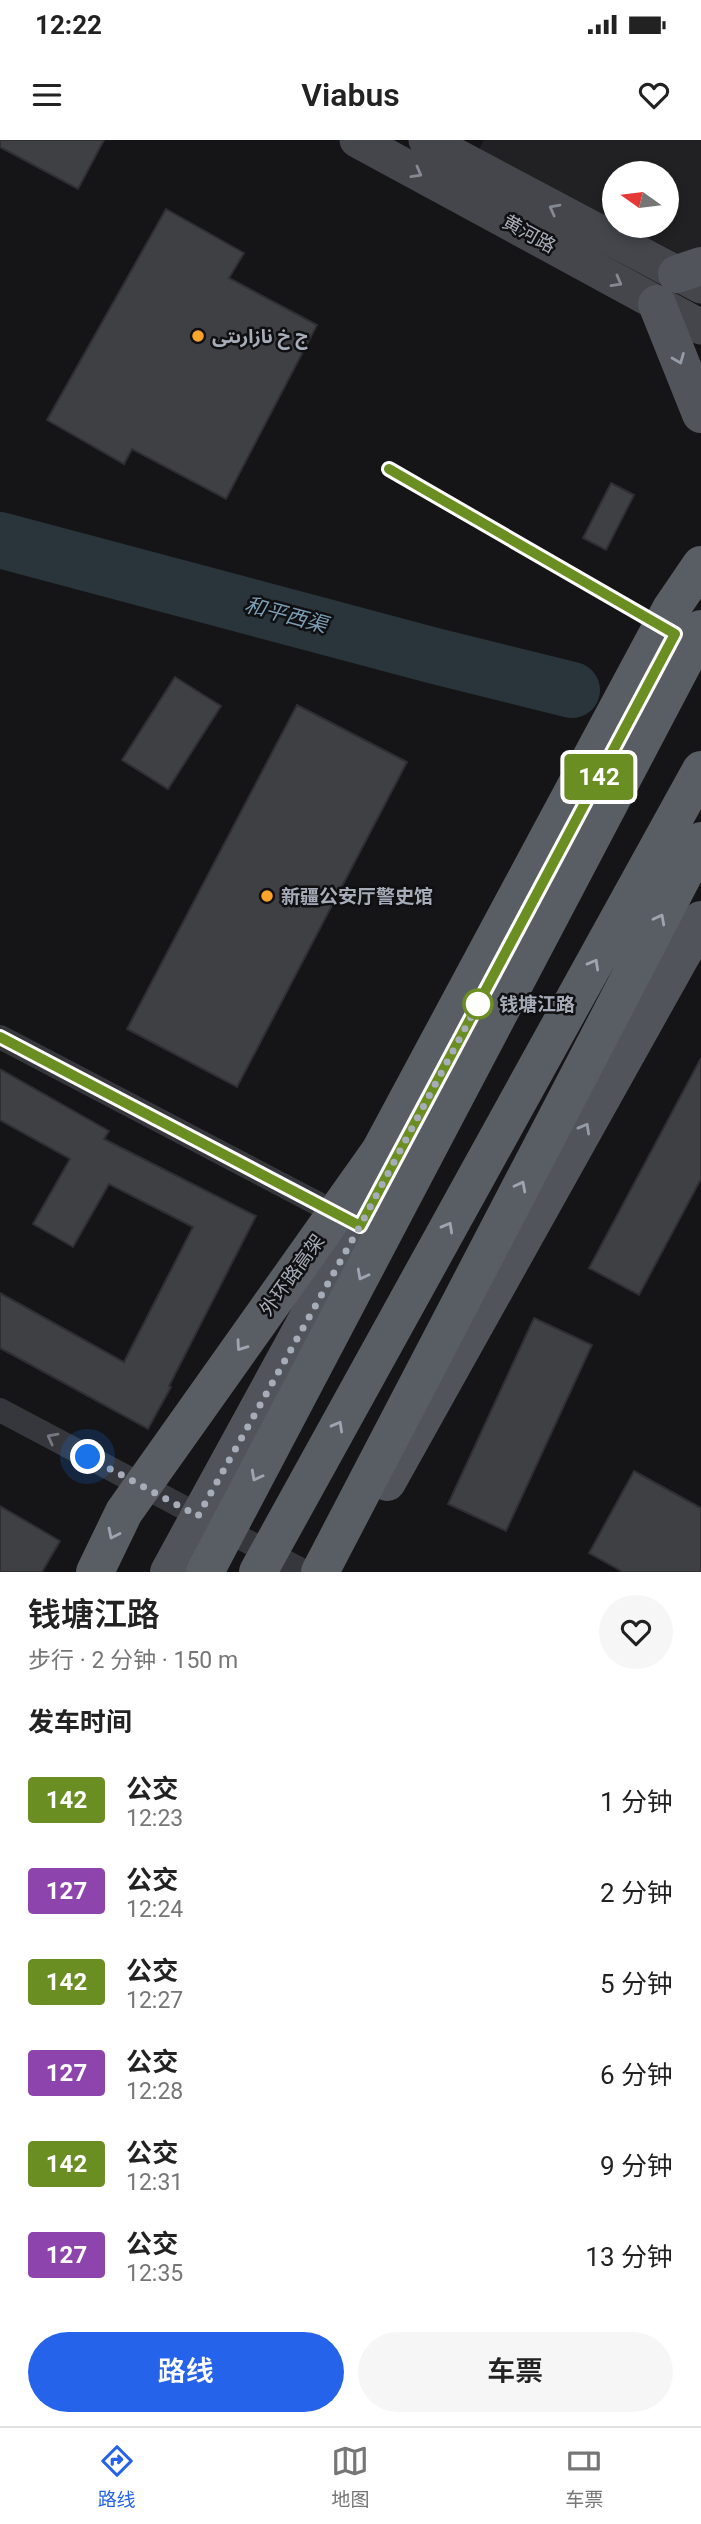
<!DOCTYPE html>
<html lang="zh">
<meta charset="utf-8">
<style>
:root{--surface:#fff;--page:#f6f6f6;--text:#222;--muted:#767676;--line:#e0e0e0;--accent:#2563eb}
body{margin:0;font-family:Roboto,"Noto Sans Arabic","Noto Sans SC",sans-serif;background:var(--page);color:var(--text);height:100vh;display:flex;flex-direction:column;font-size:26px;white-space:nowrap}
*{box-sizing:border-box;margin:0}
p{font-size:23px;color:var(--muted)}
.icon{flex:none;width:38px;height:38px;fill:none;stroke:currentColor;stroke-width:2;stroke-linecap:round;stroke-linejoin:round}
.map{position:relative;height:1432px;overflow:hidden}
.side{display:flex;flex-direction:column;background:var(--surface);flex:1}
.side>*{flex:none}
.badge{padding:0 14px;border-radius:5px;font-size:24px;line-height:46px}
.needle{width:46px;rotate:284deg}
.buttons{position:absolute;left:602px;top:21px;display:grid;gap:14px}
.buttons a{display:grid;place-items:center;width:77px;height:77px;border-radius:50%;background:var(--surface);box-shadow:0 4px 10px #0003;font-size:35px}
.you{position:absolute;width:35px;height:35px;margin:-18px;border:5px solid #fff;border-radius:50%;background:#1a73e8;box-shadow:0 0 0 10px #1a73e833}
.map>.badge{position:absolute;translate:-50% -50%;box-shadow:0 0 0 4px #fff}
h2{padding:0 28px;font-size:26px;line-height:63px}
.round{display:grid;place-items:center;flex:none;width:74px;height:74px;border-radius:37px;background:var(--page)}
.overview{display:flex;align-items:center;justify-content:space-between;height:119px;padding:0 28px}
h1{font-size:33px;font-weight:600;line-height:52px}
.button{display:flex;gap:14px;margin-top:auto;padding:14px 28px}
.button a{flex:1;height:80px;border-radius:42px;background:var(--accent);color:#fff;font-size:28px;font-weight:600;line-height:80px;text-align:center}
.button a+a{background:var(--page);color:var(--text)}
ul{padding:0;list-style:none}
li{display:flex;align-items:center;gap:21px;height:91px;padding:0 28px}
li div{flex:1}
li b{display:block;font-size:26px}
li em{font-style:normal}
li .badge{min-width:77px;font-weight:700;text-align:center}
.status{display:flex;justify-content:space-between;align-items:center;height:49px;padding:0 35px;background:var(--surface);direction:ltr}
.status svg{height:19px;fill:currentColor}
header{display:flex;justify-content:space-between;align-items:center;height:91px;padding:0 28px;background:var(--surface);font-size:32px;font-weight:600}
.menu{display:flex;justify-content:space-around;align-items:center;height:98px;border-top:2px solid var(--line);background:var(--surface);font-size:19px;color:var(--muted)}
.menu a{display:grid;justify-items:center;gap:4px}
.menu .current{color:var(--accent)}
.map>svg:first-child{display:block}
.built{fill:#212124}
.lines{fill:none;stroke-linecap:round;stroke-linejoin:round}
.river{stroke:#2a353b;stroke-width:56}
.building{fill:#3f4044;stroke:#2f2f33;stroke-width:2}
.service{stroke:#36373c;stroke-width:12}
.minor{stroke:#36373c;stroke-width:24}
.secondary{stroke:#44464c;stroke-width:35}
.primary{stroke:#51545b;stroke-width:38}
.trunk{stroke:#595d64;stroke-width:38}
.oneway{stroke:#848992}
.oneway2{stroke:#959ba5}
.oneway3{stroke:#9ea5b0}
.oneway4{stroke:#747880}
.line-casing{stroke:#fff;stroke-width:16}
.line{stroke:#6b8e23;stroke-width:10}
.walk{stroke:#a6adb8;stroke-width:7;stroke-dasharray:0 12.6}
.poi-dot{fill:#fba429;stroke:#101012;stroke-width:2.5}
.stop-dot{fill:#fff;stroke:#6b8e23;stroke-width:3.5}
.labels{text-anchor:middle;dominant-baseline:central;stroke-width:5;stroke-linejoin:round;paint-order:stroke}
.street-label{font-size:19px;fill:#a6adb8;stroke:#101012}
.poi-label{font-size:19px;font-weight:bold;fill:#a6adb8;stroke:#101012;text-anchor:start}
.stop-label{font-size:19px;font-weight:bold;fill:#a6adb8;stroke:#101012;text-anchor:start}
.water-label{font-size:21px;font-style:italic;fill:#7b9eb5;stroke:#101012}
</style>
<div class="status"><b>12:22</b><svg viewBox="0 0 49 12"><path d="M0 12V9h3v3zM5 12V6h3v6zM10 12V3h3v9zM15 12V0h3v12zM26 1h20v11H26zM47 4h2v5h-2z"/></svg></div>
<header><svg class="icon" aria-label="menu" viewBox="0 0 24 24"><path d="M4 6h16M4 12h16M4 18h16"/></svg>Viabus<svg class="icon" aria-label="heart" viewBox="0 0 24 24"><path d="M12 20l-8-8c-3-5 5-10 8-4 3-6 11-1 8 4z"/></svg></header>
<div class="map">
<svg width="701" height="1432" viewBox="0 0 701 1432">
<rect width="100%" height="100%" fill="#151517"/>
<!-- built -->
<path class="built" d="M 484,0 L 701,0 L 701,110 L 685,117 L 626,86 L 667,86 L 667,33 L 614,33 L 614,80 L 479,9 Z"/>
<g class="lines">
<!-- river -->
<path class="river" d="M 0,400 L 435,516 L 572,550"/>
</g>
<!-- building -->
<path class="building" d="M 0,0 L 104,0 L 78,49 L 0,7 Z
M 166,69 L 244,113 L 229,138 L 317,185 L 226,359 L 132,309 L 124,324 L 47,280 Z
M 611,343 L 634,355 L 606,410 L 583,398 Z
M 175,537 L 221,566 L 168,649 L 122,620 Z
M 297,565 L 407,622 L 237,947 L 127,889 Z
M 701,918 L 701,1039 L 639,1155 L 589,1128 Z
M 0,929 L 109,991 L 104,999 L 256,1076 L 169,1246 L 171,1247 L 148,1289 L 0,1208 L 0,1153 L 124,1222 L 193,1087 L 109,1044 L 73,1107 L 33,1084 L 70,1019 L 0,980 Z
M 534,1178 L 592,1205 L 506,1391 L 448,1364 Z
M 634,1331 L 701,1368 L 701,1432 L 623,1432 L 589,1413 Z
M 0,1366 L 60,1401 L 42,1432 L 0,1432 Z"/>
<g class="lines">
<!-- service -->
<path class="service" d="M 389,329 L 660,485"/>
<!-- minor -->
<path class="minor" d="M 0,897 L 347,1079
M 0,1270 L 305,1432"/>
<!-- secondary -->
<path class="secondary" d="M 357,0 L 701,187
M 426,0 L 701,146"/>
<!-- primary -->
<path class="primary" d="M 677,134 L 701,126
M 657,164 L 701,274
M 387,1342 L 701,780
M 169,1432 L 412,988"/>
<!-- trunk -->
<path class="trunk" d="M 95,1432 L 124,1372 L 380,1011 L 671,469 L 701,425
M 205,1432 L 701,489
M 258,1432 L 701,630
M 320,1432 L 701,701"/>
</g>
<!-- one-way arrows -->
<defs><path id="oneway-chevron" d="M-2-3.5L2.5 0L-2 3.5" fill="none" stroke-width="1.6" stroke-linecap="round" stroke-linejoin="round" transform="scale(1.75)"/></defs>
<g class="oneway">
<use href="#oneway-chevron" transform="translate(417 33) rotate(29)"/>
<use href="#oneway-chevron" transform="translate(554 69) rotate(-152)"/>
<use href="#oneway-chevron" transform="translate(617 142) rotate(29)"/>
</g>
<g class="oneway2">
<use href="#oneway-chevron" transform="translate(679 219) rotate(68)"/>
<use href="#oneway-chevron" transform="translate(585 988) rotate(-61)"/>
</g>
<g class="oneway3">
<use href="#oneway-chevron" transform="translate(660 779) rotate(-62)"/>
<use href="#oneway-chevron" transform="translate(594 824) rotate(-61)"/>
<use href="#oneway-chevron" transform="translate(521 1046) rotate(-62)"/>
<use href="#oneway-chevron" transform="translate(448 1087) rotate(-61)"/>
<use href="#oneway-chevron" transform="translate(362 1135) rotate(118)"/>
<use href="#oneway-chevron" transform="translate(241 1206) rotate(125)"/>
<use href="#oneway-chevron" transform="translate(338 1286) rotate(-61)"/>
<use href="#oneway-chevron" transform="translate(256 1336) rotate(118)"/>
<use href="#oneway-chevron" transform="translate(113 1394) rotate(116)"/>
</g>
<use class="oneway4" href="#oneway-chevron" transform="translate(52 1298) rotate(-152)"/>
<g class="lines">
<!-- line casing -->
<g class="line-casing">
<path id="line" d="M 0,897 L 360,1086 L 675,494 L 389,329"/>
</g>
<!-- line -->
<use href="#line" class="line"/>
<!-- walk -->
<path class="walk" d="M 88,1317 L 198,1376 L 360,1086 L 478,864"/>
</g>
<!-- markers -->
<g class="poi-dot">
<circle cx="198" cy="196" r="7"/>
<circle cx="267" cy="756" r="7"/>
</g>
<circle class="stop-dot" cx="478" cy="864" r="14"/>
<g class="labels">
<!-- street labels -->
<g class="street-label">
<text transform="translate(529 94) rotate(29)">黄河路</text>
<text transform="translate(292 1135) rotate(-54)">外环路高架</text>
</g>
<!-- poi labels -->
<g class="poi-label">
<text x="212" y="196">ج خ نازارىتى</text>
<text x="281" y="756">新疆公安厅警史馆</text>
</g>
<!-- stop labels -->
<g class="stop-label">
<text x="499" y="864">钱塘江路</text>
</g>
<!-- water labels -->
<g class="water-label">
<text transform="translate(286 475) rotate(15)">和平西渠</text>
</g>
</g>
</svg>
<div class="buttons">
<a><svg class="needle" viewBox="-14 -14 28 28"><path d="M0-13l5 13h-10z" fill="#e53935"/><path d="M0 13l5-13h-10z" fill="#767676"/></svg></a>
</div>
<div class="you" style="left:88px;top:1317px"></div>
<b class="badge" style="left:599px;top:637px;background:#6b8e23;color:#fff">142</b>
</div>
<section class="side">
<div class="overview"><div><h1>钱塘江路</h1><p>步行 · 2 分钟 · 150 m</p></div><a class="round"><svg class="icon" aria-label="heart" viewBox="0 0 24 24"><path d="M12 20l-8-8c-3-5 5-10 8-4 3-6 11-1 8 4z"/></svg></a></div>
<h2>发车时间</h2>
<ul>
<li><span class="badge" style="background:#6b8e23;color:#fff">142</span><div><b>公交</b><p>12:23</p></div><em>1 分钟</em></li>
<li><span class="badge" style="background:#8e44ad;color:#fff">127</span><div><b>公交</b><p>12:24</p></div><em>2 分钟</em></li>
<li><span class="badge" style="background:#6b8e23;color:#fff">142</span><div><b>公交</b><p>12:27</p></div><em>5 分钟</em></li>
<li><span class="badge" style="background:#8e44ad;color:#fff">127</span><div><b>公交</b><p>12:28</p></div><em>6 分钟</em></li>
<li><span class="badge" style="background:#6b8e23;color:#fff">142</span><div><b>公交</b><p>12:31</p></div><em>9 分钟</em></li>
<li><span class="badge" style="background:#8e44ad;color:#fff">127</span><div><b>公交</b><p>12:35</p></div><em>13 分钟</em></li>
</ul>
<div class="button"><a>路线</a><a>车票</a></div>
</section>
<nav class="menu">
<a class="current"><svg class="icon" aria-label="directions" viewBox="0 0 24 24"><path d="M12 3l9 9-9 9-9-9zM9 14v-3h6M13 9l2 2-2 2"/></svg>路线</a>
<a><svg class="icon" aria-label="map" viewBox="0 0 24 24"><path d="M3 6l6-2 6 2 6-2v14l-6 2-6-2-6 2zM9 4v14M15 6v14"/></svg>地图</a>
<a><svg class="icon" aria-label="tickets" viewBox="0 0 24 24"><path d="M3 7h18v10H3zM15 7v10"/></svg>车票</a>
</nav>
